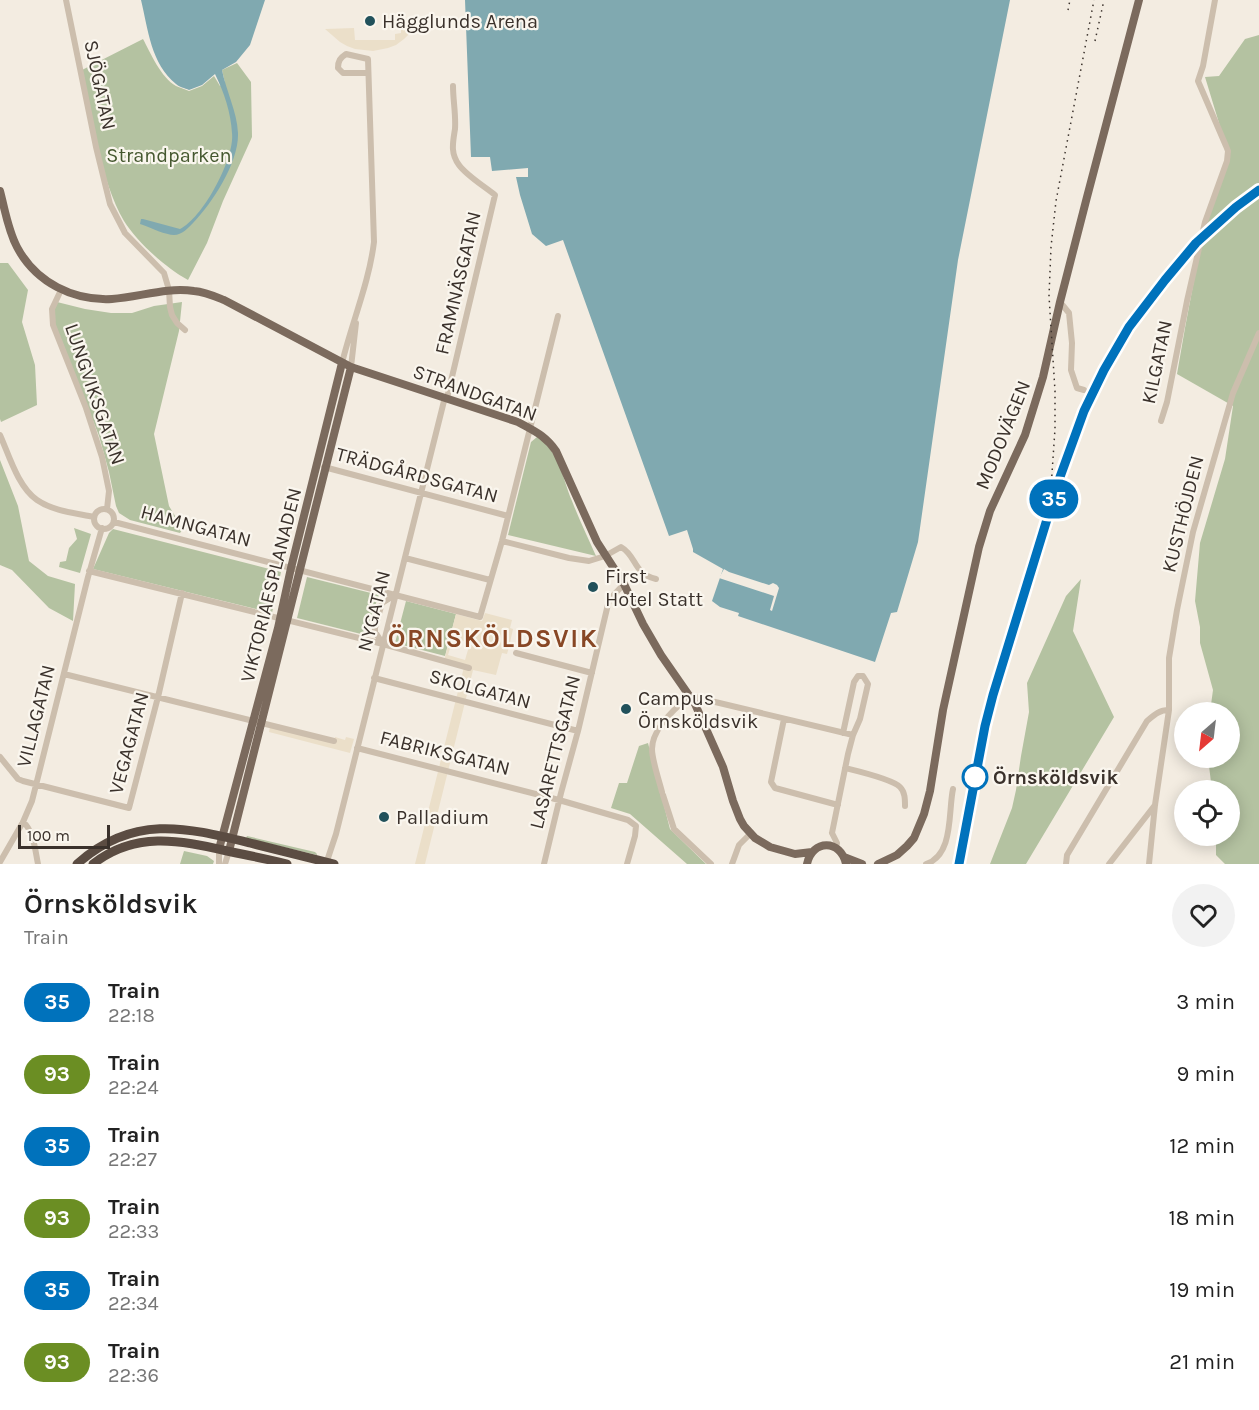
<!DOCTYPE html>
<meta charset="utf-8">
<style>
:root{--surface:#fff;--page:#f2f2f2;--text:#222;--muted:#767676}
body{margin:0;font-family:Karla,sans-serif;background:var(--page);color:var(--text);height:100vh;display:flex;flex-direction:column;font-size:22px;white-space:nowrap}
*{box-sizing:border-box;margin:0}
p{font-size:20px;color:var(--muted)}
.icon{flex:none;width:33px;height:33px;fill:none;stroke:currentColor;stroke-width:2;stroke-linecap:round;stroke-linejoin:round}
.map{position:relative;height:864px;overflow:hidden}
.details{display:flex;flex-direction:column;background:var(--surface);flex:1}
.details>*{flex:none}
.badge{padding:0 12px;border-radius:20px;font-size:21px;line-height:39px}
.needle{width:39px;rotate:208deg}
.buttons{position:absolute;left:1174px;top:702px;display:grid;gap:12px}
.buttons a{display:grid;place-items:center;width:66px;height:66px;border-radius:50%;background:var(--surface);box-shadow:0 3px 15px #0003;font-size:30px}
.scale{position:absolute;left:18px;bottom:15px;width:92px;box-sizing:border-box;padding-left:6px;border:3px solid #3a312b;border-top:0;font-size:16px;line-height:21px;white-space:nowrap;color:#3a312b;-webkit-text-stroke:4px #faf6ee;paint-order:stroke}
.map>.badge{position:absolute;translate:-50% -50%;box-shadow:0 0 0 3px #fff}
.round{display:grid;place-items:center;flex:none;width:63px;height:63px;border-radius:32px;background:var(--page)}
.overview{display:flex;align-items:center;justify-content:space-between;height:102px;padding:0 24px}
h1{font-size:28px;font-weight:600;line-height:45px}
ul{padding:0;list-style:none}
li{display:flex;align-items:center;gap:18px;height:72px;padding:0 24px}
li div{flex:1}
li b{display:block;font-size:22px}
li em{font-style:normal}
li .badge{min-width:66px;font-weight:700;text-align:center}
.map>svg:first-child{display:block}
.green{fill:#b4c2a1}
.plaza{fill:#ebdfc9;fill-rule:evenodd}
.water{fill:#80a9b0}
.pier{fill:#f3ece1}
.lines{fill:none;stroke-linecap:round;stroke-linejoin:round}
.minor{stroke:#ccbead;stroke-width:6}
.major{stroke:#7b6a5d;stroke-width:8}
.highway{stroke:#5b4c42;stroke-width:9}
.rail{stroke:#3a312b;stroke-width:1.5;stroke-dasharray:1.5 4.5;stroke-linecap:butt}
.line-casing{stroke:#fff;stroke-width:14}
.line{stroke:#0072bc;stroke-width:9}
.poi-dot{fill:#21515b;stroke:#faf6ee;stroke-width:2}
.stop-dot{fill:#fff;stroke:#0072bc;stroke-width:3}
.labels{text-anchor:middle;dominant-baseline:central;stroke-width:4.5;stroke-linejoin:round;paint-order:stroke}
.poi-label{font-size:20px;fill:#3a312b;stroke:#faf6ee;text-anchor:start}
.street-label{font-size:20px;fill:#3a312b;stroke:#faf6ee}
.park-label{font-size:20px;fill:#45582f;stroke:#faf6ee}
.stop-label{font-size:20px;font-weight:bold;fill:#3a312b;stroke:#faf6ee;text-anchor:start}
.district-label{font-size:26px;font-weight:bold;letter-spacing:1.5px;fill:#884725;stroke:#faf6ee}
</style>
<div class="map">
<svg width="1259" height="864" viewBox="0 0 1259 864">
<rect width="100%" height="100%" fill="#f3ece1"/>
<!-- green -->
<path class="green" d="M 1259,35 L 1259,864 L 1225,864 L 1216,855 L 1216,836 L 1230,836 L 1230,790 L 1212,790 L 1208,758 L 1230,758 L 1230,712 L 1210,712 L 1213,690 L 1200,643 L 1200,627 L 1195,601 L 1200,543 L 1225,459 L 1233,406 L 1177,374 L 1185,328 L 1205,222 L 1226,166 L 1226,146 L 1205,77 L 1219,76 L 1245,39 Z
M 143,39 C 150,52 161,78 176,86 C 180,88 185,89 189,91 L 202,86 L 214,76 L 220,86 L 225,83 L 222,70 L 237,63 L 251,82 L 252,137 L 223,201 L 207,243 L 188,280 C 166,268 137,242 124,221 C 100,179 92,118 82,70 Z
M 0,263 L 8,263 L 28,290 L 22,322 L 35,365 L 37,405 L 1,422 L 0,419 Z
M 57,302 L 85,309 L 111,313 L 132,313 L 154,306 L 182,302 L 179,331 L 154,434 L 169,506 L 183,529 L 180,533 L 130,520 L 119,513 L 116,506 L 109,472 L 99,436 L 55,324 L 54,311 Z
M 537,437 C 560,452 562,477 572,501 C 579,519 588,538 596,556 L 508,535 L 531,442 Z
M 0,460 L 18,506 L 29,561 L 48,576 L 75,584 L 73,621 L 49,608 L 12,570 L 0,565 Z
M 74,528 L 91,534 L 80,573 L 59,567 L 60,562 L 66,561 L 69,548 L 77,539 Z
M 113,529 L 281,572 L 272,613 L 93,569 L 109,533 Z
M 307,577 L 379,595 C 374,608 370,621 369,636 L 297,618 Z
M 1081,579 L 1073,631 L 1114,717 L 1026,864 L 990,864 L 1012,808 L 1016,790 L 1021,756 L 1029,712 L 1027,683 L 1066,596 Z
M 406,601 L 456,614 L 445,656 L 395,643 Z
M 648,743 L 670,829 L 706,864 L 687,864 L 630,814 L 611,808 L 619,783 L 627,783 L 639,746 Z
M 247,836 L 315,852 L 317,854 L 317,855 L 246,838 Z
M 184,851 L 207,856 L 214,861 L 213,864 L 180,864 Z"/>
<!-- plaza -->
<path class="plaza" d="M 401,26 L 414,26 L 414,29 L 404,39 L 396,45 L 388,48 L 373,51 L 355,49 L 347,46 L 340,42 L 325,29 L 354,28 L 355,40 L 395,40 L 395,34 L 401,33 Z
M 485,613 L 512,620 L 510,628 L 513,629 L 509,647 L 507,654 L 502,653 L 496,675 L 473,670 L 425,864 L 415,864 L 464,667 L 444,661 L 456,614 L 482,621 ZM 453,638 L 470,643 L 465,660 L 448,655 Z
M 270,727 L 334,743 L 335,737 L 345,740 L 346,737 L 354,739 L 350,753 L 269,732 Z"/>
<!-- water -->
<path class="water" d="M 141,0 L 265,0 L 250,45 L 236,62 L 222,70 C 226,91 237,111 238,133 C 239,162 213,202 193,223 C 188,228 182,235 174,235 C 166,235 151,228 143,225 L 140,224 L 141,219 L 143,219 L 180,229 C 203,218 235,158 232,133 C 231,113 224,92 215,74 L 202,85 L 189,90 C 185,88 179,87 176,84 C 151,64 148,29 141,0 Z
M 465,0 L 1010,0 L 958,260 L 918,542 L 897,612 L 891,613 L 875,662 L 738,616 L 739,613 L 720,607 L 712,601 L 723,569 L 693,552 L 693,549 L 687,530 L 669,536 L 563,240 L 546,246 L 532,234 L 520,195 L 516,177 L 528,177 L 528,168 L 492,171 L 490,157 L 471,157 Z"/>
<!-- pier -->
<path class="pier" d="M 724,569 L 729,572 L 769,585 L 773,583 L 777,585 L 779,588 L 772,611 L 770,610 L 774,596 L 719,578 Z"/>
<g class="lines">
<!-- minor -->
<path class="minor" d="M 66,0 L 96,147 L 110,204 L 125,233 L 164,273 L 169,290 L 170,307 L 172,315 L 177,323 L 185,330
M 61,290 L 52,309 L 53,325 L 86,408 L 102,457 L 109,491 L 107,509
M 1060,302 L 1069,313 L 1072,343 L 1071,370 L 1077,388 L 1084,390
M 342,363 C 352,322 369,283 374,242 L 368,59 L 346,54 C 340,58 338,61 338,68 L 343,73 L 368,73
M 351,367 L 356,323
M 447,398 L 495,195 C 484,186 467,176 459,165 C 450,153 453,142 455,129 C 456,115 453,100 453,86
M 1161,421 L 1167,402 L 1187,301 L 1205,222 L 1227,161 L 1228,151 L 1226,146 L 1198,81 L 1203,66 L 1215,0
M 0,435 C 9,455 18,487 37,500 C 53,511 75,513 94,517
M 324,467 L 508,516
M94 519a10 10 0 1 1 20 0a10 10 0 1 1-20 0Z
M 114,522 L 480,617 L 502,541 L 558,316
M 502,541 L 569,558 L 589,561 L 605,556 L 621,547 C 637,556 633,574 656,579
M 405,558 L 490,580
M 89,571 L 383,644 L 469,668
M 383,644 L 375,632 L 375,628 L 382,603 L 395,595
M 516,653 L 592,673
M 64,674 L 334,741
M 374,678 L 578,731
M 784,719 L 771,782 L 775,788 L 838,805
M 357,748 L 559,800 L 628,820 L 636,826 L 635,836 L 627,864
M 0,757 L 18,779 L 23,781 L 129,808 L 158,697 L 182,593
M 845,768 C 857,771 892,779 900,787 C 905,792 905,799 905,806
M 662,792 C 659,780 652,760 652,749 C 652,729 675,708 690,696 L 853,735
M 663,795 L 674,829 L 711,864
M 23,822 C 34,831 35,850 38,864
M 832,833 L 848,754 L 853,735 L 860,719 L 868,684 L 863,676 L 858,676 L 854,682 L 843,733
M 832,833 L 837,843 L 836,848
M 219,849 L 219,864
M 0,862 L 23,822 L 32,801 L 88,577 L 102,528
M 225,864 L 229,851
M 326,864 L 336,834 L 445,397
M 544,864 L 561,793 L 578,731 L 609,600 L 624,584
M 732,864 L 739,845 L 750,834
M 926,864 C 954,855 948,812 953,789
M 1066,864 L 1067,855 L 1147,721 C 1154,715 1159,710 1169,710
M 1109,864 L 1155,805
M 1149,864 L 1155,805 L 1169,710 L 1169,658 L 1177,610 L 1193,532 L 1233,393 L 1259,333"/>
<!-- major -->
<path class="major" d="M 0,191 C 5,210 8,230 17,247 C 36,283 74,301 112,299 C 140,297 166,287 194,291 C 205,292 214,296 224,300 L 351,367 L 518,422 C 534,431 545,435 556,451 L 597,542 L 624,584 L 643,624 L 661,655 L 695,704 L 723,767 L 733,801 L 740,819 L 744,826 L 755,838 L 770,847 L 795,854 L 812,852
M 219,849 L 278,628 L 291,568 L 342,363
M 229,851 L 351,367
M 844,857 L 862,864
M 807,864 C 812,839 841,839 846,864
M 878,864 L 897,855 L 907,846 L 914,838 L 924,814 L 930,791 L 943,710 L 979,547 L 990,511 L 1025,435 L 1043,377 L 1060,302 L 1087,197 L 1139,0"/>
<!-- highway -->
<path class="highway" d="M 77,864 C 133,814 185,827 250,843 C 278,850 306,857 334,864
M 93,864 C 135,831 179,840 227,851 C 247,855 267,859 287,864"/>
<!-- rail -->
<path class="rail" d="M 1068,10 L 1070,0
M 1095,41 L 1104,0
M 1051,488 L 1055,429 L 1055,391 L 1049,296 L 1051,247 L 1056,201 L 1094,0
M 959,864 L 985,726 L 1010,636 L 1060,477 L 1076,432 L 1094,389 L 1129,327"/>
</g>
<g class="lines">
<!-- line casing -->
<g class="line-casing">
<path id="line" d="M 959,864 L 985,726 L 993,695 L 1060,477 L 1084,411 L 1104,370 L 1129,327 L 1165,280 L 1196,243 L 1236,207 L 1259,190"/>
</g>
<!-- line -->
<use href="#line" class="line"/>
</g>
<!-- markers -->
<g class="poi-dot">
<circle cx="370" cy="21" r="6"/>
<circle cx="593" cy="587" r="6"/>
<circle cx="626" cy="709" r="6"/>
<circle cx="384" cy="817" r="6"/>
</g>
<circle class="stop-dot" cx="975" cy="777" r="12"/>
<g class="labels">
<!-- poi labels -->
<g class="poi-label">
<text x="382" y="21">Hägglunds Arena</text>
<text x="605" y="576">First<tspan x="605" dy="23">Hotel Statt</tspan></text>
<text x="638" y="698">Campus<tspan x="638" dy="23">Örnsköldsvik</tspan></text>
<text x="396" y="817">Palladium</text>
</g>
<!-- street labels -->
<g class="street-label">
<text transform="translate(100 85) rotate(78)">SJÖGATAN</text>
<text transform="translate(458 283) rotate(-77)">FRAMNÄSGATAN</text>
<text transform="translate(1157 362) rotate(-78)">KILGATAN</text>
<text transform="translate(475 393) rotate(20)">STRANDGATAN</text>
<text transform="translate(95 394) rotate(71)">LUNGVIKSGATAN</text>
<text transform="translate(1003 435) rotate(-68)">MODOVÄGEN</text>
<text transform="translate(417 475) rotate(15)">TRÄDGÅRDSGATAN</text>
<text transform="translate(1183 514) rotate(-76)">KUSTHÖJDEN</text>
<text transform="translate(196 526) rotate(15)">HAMNGATAN</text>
<text transform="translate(271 585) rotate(-76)">VIKTORIAESPLANADEN</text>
<text transform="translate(374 611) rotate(-76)">NYGATAN</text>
<text transform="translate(480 689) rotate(15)">SKOLGATAN</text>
<text transform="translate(36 716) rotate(-76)">VILLAGATAN</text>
<text transform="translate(129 743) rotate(-75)">VEGAGATAN</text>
<text transform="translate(555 752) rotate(-76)">LASARETTSGATAN</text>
<text transform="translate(445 753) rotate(14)">FABRIKSGATAN</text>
</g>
<!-- park labels -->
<g class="park-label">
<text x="169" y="155">Strandparken</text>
</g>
<!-- stop labels -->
<g class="stop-label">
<text x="993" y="777">Örnsköldsvik</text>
</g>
<!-- district labels -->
<g class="district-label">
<text x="493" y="638">ÖRNSKÖLDSVIK</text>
</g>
</g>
</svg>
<div class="buttons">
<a><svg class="needle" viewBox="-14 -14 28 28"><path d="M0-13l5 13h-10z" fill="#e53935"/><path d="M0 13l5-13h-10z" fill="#767676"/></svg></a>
<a><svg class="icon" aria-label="locate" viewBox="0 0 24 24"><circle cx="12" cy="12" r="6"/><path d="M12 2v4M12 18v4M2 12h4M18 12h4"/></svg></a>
</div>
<div class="scale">100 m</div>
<b class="badge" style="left:1054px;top:499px;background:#0072bc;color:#fff">35</b>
</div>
<section class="details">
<div class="overview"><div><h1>Örnsköldsvik</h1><p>Train</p></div><a class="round"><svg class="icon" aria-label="heart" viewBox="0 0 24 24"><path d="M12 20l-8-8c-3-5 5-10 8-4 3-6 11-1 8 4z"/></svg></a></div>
<ul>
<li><span class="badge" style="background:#0072bc;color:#fff">35</span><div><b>Train</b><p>22:18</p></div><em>3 min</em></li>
<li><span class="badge" style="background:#6b8e23;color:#fff">93</span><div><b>Train</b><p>22:24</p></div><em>9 min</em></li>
<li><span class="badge" style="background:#0072bc;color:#fff">35</span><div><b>Train</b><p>22:27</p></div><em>12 min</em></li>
<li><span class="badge" style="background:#6b8e23;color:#fff">93</span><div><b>Train</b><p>22:33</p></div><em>18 min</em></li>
<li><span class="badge" style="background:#0072bc;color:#fff">35</span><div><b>Train</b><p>22:34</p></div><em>19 min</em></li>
<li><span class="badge" style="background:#6b8e23;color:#fff">93</span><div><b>Train</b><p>22:36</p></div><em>21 min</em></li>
</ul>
</section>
